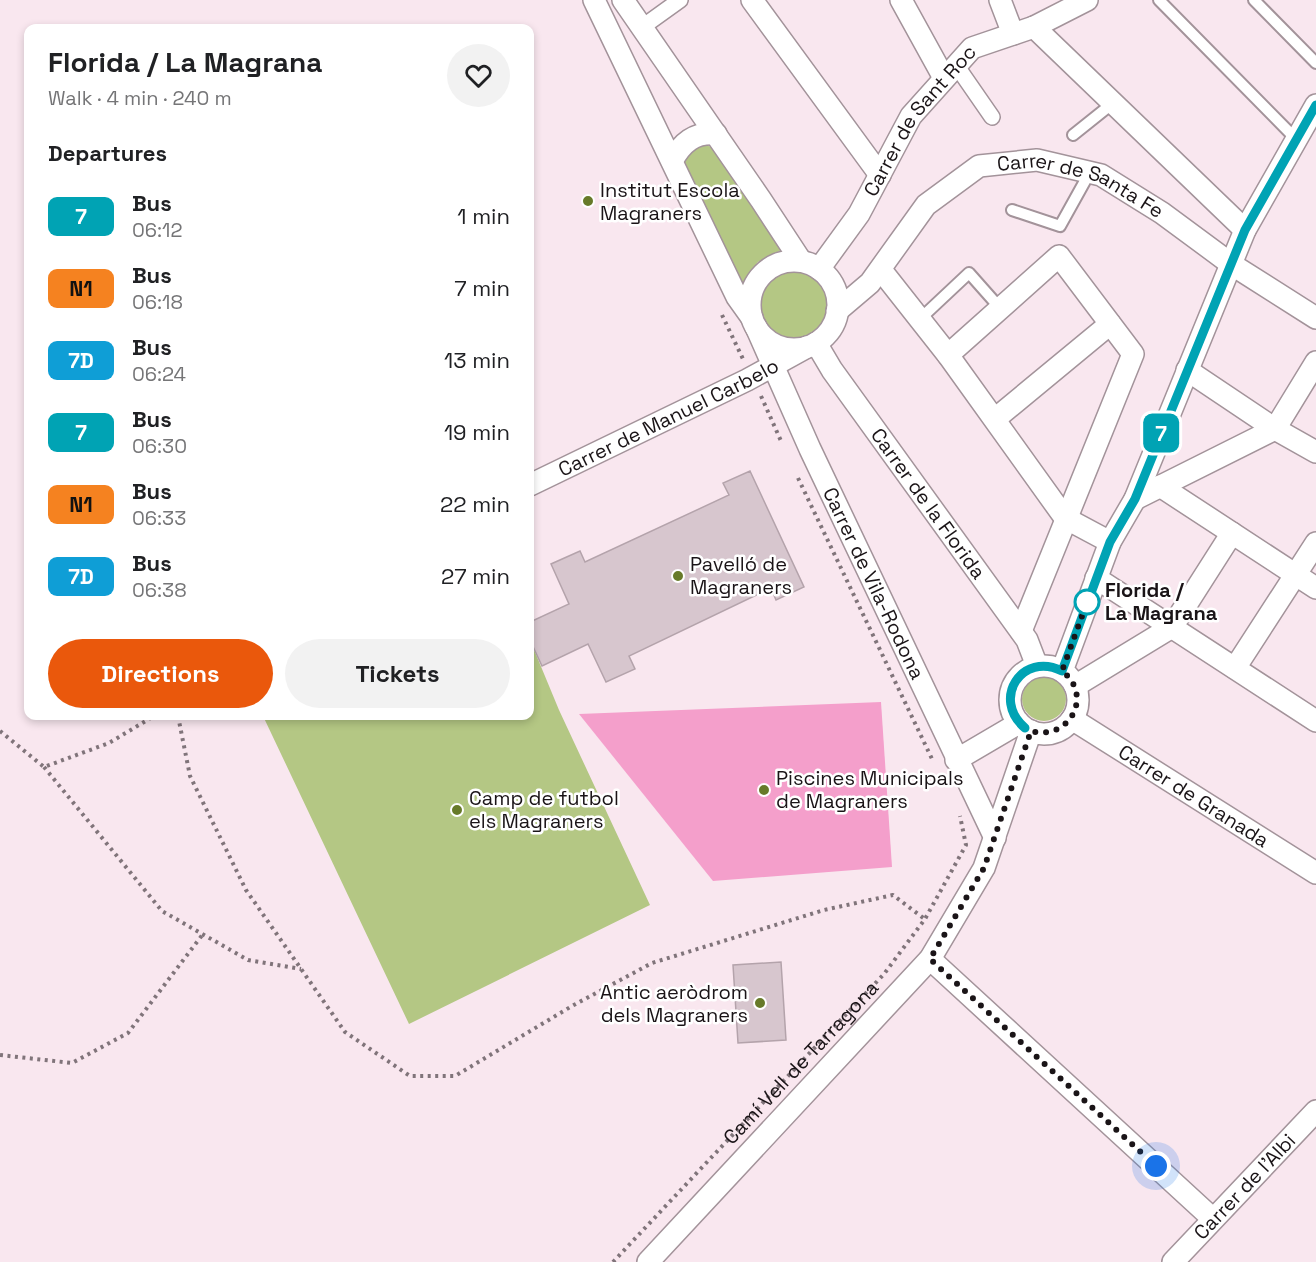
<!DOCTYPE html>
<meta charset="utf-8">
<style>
:root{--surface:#fff;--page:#f2f2f2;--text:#202124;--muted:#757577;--accent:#ea580c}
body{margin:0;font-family:"Space Grotesk",sans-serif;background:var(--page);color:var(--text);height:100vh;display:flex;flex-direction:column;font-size:22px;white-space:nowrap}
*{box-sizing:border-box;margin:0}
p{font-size:20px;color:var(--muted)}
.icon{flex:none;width:33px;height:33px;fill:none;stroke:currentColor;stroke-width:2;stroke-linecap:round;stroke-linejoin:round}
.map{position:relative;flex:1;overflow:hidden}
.panel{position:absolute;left:24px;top:24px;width:510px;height:696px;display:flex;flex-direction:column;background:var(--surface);border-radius:12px;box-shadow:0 3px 9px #0003}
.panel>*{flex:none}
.badge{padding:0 12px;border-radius:9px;font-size:21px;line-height:39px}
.you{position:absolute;width:30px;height:30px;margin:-15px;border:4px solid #fff;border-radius:50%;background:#1a73e8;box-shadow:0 0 0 9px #1a73e833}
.map>.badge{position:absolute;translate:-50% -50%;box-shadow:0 0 0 3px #fff}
h2{padding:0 24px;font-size:22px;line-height:54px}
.round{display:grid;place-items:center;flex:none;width:63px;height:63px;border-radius:32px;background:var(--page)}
.overview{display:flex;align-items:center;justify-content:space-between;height:102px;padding:0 24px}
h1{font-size:28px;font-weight:700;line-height:45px}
.button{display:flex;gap:12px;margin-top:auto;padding:12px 24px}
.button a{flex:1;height:69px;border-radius:36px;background:var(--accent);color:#fff;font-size:24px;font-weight:700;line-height:69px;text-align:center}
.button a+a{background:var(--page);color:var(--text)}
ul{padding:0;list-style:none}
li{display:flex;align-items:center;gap:18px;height:72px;padding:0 24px}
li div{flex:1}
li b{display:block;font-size:22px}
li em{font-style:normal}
li .badge{min-width:66px;font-weight:700;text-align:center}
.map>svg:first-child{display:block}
.green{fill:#b4c784}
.water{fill:#f49fcb}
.building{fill:#d7c6ce;stroke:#b4a3ab;stroke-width:1.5}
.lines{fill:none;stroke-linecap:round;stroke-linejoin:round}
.service-casing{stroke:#a3939a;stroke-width:14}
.pedestrian-casing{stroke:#a3939a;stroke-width:18}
.minor-casing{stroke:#a3939a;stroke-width:24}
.path{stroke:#80747a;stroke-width:4;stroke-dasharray:3 4.5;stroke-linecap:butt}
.service{stroke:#fff;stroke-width:10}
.pedestrian{stroke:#fff;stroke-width:15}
.minor{stroke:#fff;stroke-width:21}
.line-casing{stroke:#fff;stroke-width:14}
.line{stroke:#00a3b4;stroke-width:9}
.walk{stroke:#1a1417;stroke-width:6;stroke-dasharray:0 10.8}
.poi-dot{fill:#677a29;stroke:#fff;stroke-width:2}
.stop-dot{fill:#fff;stroke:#00a3b4;stroke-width:3}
.labels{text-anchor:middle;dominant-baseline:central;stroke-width:5;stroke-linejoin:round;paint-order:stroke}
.street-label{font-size:20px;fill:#1a1417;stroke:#fff}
.poi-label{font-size:20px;fill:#1a1417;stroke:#fff;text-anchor:start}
.stop-label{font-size:20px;font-weight:bold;fill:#1a1417;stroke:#fff;text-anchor:start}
</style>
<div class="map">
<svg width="1316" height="1262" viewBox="0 0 1316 1262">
<rect width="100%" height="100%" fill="#f9e7ef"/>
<!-- green -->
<path class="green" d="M 702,144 L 715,148 L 783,249 L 758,262 L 742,284 L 684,165 L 688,152 Z
M761 305a33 33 0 1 1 66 0a33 33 0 1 1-66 0Z
M 530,640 L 559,710 L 650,905 L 409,1024 L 263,716 L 530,716 Z
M1022 699a22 22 0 1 1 44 0a22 22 0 1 1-44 0Z"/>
<!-- water -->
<path class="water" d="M 881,702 L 892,867 L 713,881 L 579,714 Z"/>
<!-- building -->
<path class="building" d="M 750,471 L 804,587 L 776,600 L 771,588 L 629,656 L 635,669 L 606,682 L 588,644 L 542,666 L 530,640 L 530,622 L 569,604 L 551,564 L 580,551 L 585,562 L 729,495 L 723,483 Z
M 781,962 L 786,1040 L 738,1043 L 733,965 Z"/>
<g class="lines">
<!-- service casing -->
<g class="service-casing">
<path id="service" d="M 1159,0 L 1296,139
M 1254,0 L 1316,63
M 1073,135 L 1113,103
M 1012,210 L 1060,226 L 1090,172
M 920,319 L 969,273 L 1000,308"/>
</g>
<!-- pedestrian casing -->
<g class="pedestrian-casing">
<path id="pedestrian" d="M 641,28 L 680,0
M 956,65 L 992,117"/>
</g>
<!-- minor casing -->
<g class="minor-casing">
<g id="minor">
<path d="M 594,0 L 737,297 L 752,318"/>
<path d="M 623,0 L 761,200 L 801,261"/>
<path d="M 752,0 L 880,175"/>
<path d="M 901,0 L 944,78"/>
<path d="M 1000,0 L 1013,34"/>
<path d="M 1034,27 L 1245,230"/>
<path d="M 672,161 C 682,143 694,132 716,134"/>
<circle cx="794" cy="305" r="44"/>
<path id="s2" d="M 819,269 L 859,214 L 911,116 L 972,48 L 1034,27 L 1087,0"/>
<path d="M 881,270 L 948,355 L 1065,518 L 1110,542"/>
<path id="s3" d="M 837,311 L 870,283 L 926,205 L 979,166 L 1037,160 L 1101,175 L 1162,213 L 1231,264 L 1316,318"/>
<path id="s4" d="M 756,327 L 810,449 L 995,838"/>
<path id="s5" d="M 816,343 L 832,370 L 1027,640 L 1037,666"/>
<path d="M 948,355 L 1059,256 L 1133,354 L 1021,631"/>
<path d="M 1187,370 L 1275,429 L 1316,452"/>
<path d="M 995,419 L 1110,324"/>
<path id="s6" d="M 530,485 L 747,380 L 807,347"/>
<path d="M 1160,486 L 1316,588"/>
<path d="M 1135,499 L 1275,429 L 1316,362"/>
<path d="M 1096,578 L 1316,721"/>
<circle cx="1044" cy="700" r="34"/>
<path d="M 1235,668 L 1316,543"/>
<path d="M 1062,671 L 1110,542 L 1135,499 L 1245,230 L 1316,105"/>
<path d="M 1075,686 L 1172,627 L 1232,533"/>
<path id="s7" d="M 1072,719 L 1316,873"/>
<path d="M 956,760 L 1019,723"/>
<path d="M 930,959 L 1213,1219"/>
<path d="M 648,1262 L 930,959 L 984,868 L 1031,731"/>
<path id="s8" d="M 1173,1262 L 1316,1111"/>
</g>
</g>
<!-- path -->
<g class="path">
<path d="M 722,315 L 743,359"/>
<path d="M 761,396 L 781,441"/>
<path d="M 798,478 L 933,761"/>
<path d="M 178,716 L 190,776 L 246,890 L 345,1032 L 410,1076 L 455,1076 L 572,1006 L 652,963 L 824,910 L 893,895 L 926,920"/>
<path d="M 0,731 L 44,767 L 109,743 L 154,716"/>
<path d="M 44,767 L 162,911 L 248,960 L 301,969"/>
<path d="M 0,1055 L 72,1063 L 128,1033 L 203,934"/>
<path id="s1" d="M 613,1262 L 884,974 L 925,919 L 966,845 L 960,816"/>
</g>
<!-- service -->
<use href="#service" class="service"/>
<!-- pedestrian -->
<use href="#pedestrian" class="pedestrian"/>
<!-- minor -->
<use href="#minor" class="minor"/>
</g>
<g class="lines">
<!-- line casing -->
<g class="line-casing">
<path id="line" d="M 1025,728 C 991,699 1022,651 1062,671 L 1110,542 L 1135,499 L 1245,230 L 1316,105"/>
</g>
<!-- line -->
<use href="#line" class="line"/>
<!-- walk -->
<path class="walk" d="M 1087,602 L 1090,594 L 1062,671 C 1094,695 1070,741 1031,731 L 984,868 L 930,959 L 1156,1166"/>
</g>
<!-- markers -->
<g class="poi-dot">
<circle cx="588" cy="201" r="6"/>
<circle cx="678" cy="576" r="6"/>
<circle cx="764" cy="790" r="6"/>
<circle cx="457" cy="810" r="6"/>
<circle cx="760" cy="1003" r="6"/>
</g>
<circle class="stop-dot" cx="1087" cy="602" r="12"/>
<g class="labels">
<!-- street labels -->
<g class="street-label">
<text stroke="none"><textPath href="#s2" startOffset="180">Carrer de Sant Roc</textPath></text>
<text stroke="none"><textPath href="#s3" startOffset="312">Carrer de Santa Fe</textPath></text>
<text stroke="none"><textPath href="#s6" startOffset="154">Carrer de Manuel Carbelo</textPath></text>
<text stroke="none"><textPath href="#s5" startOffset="196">Carrer de la Florida</textPath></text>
<text stroke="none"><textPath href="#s4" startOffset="282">Carrer de Vila-Rodona</textPath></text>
<text stroke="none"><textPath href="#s7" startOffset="144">Carrer de Granada</textPath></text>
<text stroke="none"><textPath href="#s1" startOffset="274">Camí Vell de Tarragona</textPath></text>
<text stroke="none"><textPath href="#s8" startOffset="104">Carrer de l'Albi</textPath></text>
</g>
<!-- poi labels -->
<g class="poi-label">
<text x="600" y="190">Institut Escola<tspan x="600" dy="23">Magraners</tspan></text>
<text x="690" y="564">Pavelló de<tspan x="690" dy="23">Magraners</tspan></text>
<text x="776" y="778">Piscines Municipals<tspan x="776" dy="23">de Magraners</tspan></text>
<text x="469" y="798">Camp de futbol<tspan x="469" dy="23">els Magraners</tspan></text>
<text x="748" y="992" text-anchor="end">Antic aeròdrom<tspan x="748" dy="23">dels Magraners</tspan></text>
</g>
<!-- stop labels -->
<g class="stop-label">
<text x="1105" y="590">Florida /<tspan x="1105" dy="23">La Magrana</tspan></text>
</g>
</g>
</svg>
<div class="you" style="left:1156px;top:1166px"></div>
<b class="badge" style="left:1161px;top:433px;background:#00a3b4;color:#fff">7</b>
<section class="panel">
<div class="overview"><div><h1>Florida / La Magrana</h1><p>Walk · 4 min · 240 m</p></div><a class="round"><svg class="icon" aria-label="heart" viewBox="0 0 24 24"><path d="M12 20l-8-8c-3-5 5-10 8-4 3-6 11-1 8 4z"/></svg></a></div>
<h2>Departures</h2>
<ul>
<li><span class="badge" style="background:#00a3b4;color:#fff">7</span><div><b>Bus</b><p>06:12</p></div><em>1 min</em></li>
<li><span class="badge" style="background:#f58220;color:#111">N1</span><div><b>Bus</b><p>06:18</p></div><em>7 min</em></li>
<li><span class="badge" style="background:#0f9ed6;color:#fff">7D</span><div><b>Bus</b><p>06:24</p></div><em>13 min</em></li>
<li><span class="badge" style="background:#00a3b4;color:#fff">7</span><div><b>Bus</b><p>06:30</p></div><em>19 min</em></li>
<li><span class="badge" style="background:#f58220;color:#111">N1</span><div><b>Bus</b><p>06:33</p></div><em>22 min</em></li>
<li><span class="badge" style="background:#0f9ed6;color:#fff">7D</span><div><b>Bus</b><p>06:38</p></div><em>27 min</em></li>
</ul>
<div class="button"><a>Directions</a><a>Tickets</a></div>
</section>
</div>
